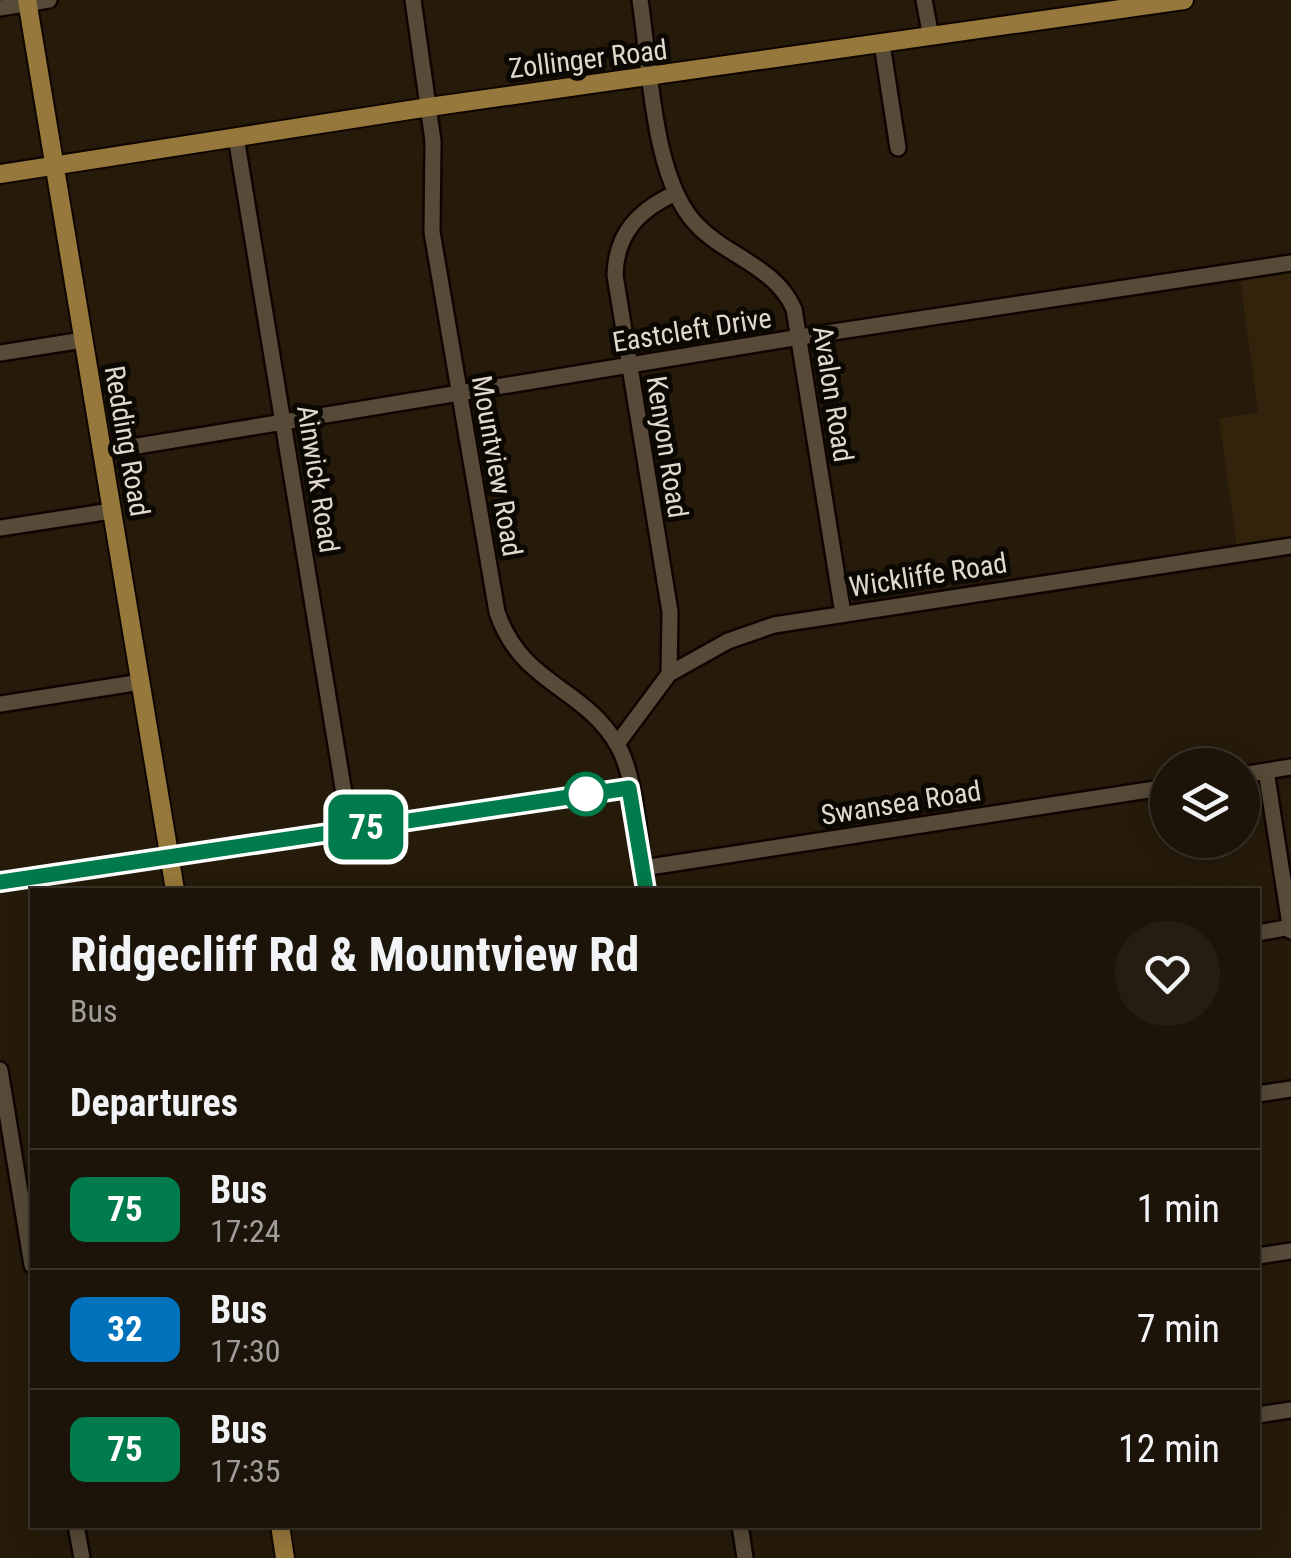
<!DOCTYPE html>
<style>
:root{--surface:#1c1408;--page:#251d12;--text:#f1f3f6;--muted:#a09e9c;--line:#3a3329}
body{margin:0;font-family:"Roboto Condensed",sans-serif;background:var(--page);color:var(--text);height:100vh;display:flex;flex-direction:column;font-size:38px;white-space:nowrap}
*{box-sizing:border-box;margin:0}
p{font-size:32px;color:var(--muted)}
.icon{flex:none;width:55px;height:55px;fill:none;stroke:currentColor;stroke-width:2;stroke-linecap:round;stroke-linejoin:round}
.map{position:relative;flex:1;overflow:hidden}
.sheet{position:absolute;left:30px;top:888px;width:1230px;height:640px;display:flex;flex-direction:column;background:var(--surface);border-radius:0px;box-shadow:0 5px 25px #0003,0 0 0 2px var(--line)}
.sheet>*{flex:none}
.badge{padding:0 20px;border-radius:15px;font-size:35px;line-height:65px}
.tools{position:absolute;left:1150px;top:748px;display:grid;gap:20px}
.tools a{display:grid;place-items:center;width:110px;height:110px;border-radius:50%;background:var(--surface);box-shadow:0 5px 25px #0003,0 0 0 2px var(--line);font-size:50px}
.map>.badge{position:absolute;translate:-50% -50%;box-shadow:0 0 0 5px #fff}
h2{padding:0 40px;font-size:38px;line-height:90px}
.round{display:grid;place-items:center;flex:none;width:105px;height:105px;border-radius:52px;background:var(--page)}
.overview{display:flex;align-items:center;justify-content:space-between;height:170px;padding:0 40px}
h1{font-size:48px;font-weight:700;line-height:75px}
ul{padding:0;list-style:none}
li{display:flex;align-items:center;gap:30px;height:120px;padding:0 40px;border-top:2px solid var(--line)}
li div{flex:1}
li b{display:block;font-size:38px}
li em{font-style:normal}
li .badge{min-width:110px;font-weight:700;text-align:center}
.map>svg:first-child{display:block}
.built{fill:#33230c}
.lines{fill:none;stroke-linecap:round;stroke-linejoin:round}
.minor-casing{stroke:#0f0500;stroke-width:20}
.major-casing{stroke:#0f0500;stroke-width:22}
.minor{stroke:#574a38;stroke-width:15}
.major{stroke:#97783c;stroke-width:18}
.line-casing{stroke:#fff;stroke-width:22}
.line{stroke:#007b4b;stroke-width:15}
.stop-dot{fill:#fff;stroke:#007b4b;stroke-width:5}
.labels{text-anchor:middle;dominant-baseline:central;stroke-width:10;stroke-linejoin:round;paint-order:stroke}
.street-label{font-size:28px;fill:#e1d9ce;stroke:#0b0702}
</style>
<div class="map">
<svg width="1291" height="1558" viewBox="0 0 1291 1558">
<rect width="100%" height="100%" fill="#261b0a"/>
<!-- built -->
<path class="built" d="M 1291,270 L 1291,540 L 1237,548 L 1219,418 L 1258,413 L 1240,277 Z"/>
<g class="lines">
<!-- minor casing -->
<g class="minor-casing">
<path id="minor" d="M 413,0 L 433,141 L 432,232 L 497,612 C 522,686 584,686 618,746 C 637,779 640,851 646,890
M 640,0 C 650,63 652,178 696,224 C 727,257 775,266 794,309 L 843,614
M 924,0 L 931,37
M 0,8 L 49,0
M 882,44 L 898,148
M 236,137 L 350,830
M 0,353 L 83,340
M 101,452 L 800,337 L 1291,263
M 0,528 L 111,511
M 669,674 L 670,612 L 615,275 C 616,235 637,211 674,194
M 0,704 L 141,682
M 617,744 L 669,674 L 728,641 L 774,625 L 1291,546
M 1266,771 L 1291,931
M 1242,775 L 1291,767
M 643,868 L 1168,787
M 0,882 L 629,788
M 1258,933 L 1291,927
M 0,1070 L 32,1265
M 1258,1094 L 1291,1089
M 1258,1256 L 1291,1251
M 1258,1415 L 1291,1410
M 76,1525 L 82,1558
M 740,1525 L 745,1558"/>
</g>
<!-- major casing -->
<g class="major-casing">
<path id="major" d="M 27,0 L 175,890
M 0,174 L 429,107 L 1184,0
M 280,1525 L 285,1558"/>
</g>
<!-- minor -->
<use href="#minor" class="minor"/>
<!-- major -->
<use href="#major" class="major"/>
</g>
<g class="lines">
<!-- line casing -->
<g class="line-casing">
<path id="line" d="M 0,882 L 629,788 L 646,890"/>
</g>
<!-- line -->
<use href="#line" class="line"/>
</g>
<!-- markers -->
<circle class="stop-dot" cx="586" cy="794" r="20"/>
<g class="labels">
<!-- street labels -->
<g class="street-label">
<text transform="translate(588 59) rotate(-7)">Zollinger Road</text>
<text transform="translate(692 330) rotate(-9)">Eastcleft Drive</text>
<text transform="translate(833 394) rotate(81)">Avalon Road</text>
<text transform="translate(127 441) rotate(80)">Redding Road</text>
<text transform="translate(667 447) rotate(81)">Kenyon Road</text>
<text transform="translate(497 466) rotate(80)">Mountview Road</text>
<text transform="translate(318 479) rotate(81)">Ainwick Road</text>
<text transform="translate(928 575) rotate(-9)">Wickliffe Road</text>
<text transform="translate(901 803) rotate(-9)">Swansea Road</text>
</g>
</g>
</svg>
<div class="tools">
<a><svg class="icon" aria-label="layers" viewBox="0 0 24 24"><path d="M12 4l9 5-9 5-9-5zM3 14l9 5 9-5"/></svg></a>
</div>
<b class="badge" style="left:366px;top:827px;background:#007b4b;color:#fff">75</b>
<section class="sheet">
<div class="overview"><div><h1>Ridgecliff Rd &amp; Mountview Rd</h1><p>Bus</p></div><a class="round"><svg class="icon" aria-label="heart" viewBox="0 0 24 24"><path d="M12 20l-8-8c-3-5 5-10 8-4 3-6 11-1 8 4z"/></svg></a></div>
<h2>Departures</h2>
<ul>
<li><span class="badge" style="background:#007b4b;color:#fff">75</span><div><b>Bus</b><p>17:24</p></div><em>1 min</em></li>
<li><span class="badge" style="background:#0072bc;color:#fff">32</span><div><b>Bus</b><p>17:30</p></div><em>7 min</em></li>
<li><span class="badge" style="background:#007b4b;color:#fff">75</span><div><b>Bus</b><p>17:35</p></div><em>12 min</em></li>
</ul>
</section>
</div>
